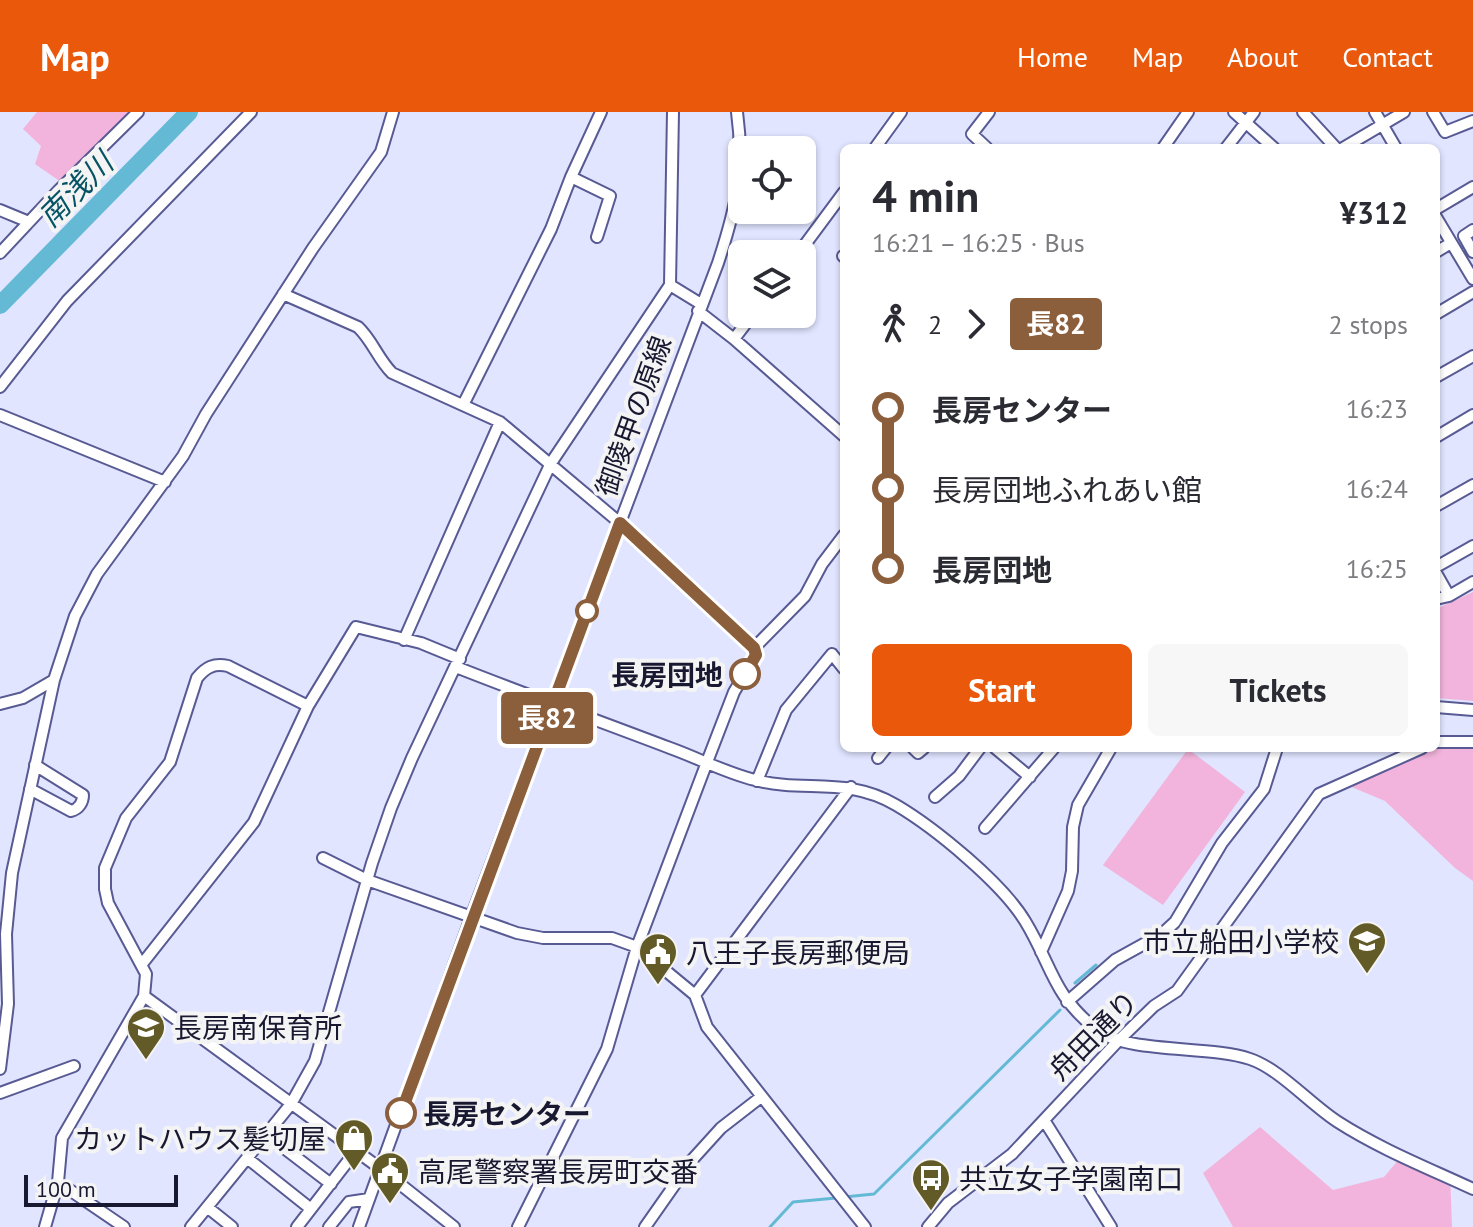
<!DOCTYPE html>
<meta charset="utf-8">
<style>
:root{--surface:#fff;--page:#f7f7f7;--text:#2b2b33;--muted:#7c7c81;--accent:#ea580c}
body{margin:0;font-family:"PT Sans","Noto Sans JP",sans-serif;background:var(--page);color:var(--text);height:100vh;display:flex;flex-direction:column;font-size:30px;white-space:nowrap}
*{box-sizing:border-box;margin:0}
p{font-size:26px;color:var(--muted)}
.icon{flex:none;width:44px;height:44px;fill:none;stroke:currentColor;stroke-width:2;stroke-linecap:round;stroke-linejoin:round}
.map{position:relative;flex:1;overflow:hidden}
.details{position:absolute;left:840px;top:32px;width:600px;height:608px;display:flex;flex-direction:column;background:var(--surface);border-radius:12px;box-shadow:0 2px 6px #0004}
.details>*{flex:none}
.badge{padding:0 16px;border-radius:6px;font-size:28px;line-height:52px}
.fabs{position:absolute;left:728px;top:24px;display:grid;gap:16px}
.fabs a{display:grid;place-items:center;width:88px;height:88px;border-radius:12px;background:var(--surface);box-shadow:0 2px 6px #0004;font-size:40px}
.scale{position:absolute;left:24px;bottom:20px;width:154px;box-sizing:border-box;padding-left:8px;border:4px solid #181931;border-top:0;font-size:22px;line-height:28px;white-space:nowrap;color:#181931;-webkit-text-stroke:6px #f4f4f4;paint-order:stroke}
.map>.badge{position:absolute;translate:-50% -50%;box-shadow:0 0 0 4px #fff}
.legs{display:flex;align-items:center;gap:12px;height:88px;padding:0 32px;font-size:26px}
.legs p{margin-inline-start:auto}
.overview{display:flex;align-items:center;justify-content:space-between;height:136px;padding:0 32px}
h1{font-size:44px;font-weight:800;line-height:60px}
.cta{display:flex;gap:16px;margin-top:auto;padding:16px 32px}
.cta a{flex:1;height:92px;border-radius:12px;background:var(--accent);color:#fff;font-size:32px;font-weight:800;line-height:92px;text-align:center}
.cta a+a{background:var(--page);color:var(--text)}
ul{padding:0 32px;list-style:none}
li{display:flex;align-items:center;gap:28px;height:80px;font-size:30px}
li i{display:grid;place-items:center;width:12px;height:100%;margin:0 10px;background:currentColor}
li i::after{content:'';width:20px;height:20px;margin:-10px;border:6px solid;border-radius:50%;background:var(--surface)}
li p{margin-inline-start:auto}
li:first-child i{background:linear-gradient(#0000 50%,currentColor 0)}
li:last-child i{background:linear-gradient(currentColor 50%,#0000 0)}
header{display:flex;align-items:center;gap:48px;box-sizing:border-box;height:112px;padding:0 40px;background:var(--accent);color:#fff}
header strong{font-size:38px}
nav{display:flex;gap:44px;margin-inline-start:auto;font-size:28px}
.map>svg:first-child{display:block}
.green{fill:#f2b4dc}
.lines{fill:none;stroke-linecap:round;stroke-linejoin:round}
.stream{stroke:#64bad4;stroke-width:3}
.river{stroke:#64bad4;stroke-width:18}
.minor-casing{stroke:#585a93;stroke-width:14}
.minor{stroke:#fff;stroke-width:10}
.line-1-casing{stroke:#fff;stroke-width:18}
.line-1{stroke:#8b5e3c;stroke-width:12}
.stop-1-dot{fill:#fff;stroke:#8b5e3c;stroke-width:4}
.labels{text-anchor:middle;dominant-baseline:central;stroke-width:8;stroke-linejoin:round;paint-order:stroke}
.street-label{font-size:28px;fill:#181931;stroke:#f4f4f4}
.stop-label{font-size:28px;font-weight:bold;fill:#181931;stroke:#f4f4f4;text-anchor:end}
.poi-label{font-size:28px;fill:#181931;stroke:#f4f4f4;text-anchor:start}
.water-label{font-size:30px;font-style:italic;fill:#065366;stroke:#f4f4f4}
</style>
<header>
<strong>Map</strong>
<nav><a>Home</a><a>Map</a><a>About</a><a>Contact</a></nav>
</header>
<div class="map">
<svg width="1473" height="1115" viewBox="0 0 1473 1115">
<rect width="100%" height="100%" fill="#e1e5ff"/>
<!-- green -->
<path class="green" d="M 37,0 L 130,0 L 61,70 L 35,52 L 41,34 L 23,17 Z
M 1473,480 L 1473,589 L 1436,586 L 1436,497 Z
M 1436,630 L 1473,630 L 1473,769 L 1455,756 L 1385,689 L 1342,671 L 1422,636 L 1436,636 Z
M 1188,637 L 1245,680 L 1163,793 L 1103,753 Z
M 1260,1015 L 1333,1078 L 1384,1065 L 1405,1040 L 1450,1060 L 1452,1115 L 1233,1115 L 1203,1061 Z"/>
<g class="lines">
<!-- stream -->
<path class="stream" d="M 1075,871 L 1096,853
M 844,1085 L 874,1082 L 1060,898
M 770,1115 L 793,1090 L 836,1086"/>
<!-- river -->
<path class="river" d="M 0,193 L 189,0"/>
<!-- minor casing -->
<g class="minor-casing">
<path id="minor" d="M 1234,0 L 1274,36
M 1303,0 L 1336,36
M 1375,0 L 1396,36
M 1433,0 L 1445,20 L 1473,9
M 875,36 L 901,0
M 987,36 L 972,22 L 989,0
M 1163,36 L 1188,0
M 1226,36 L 1254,0
M 1343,36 L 1404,0
M 571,65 L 610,84 L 597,125
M 1436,97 L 1473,75
M 0,98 L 29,110
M 1436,105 L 1473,167
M 1473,118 L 1464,124 L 1473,140
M 1436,140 L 1451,131
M 0,141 L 58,79 L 138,0
M 798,142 L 844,80
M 843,144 L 844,145
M 670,173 L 701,192
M 283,182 L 358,215 C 372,228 378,247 392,261 L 500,310 L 620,411 L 754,536 L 756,543 L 734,580 L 707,650 L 637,835 L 607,937 L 518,1115
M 698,199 L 734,227 L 844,324
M 1436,202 L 1473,180
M 734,227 L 753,202
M 1436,265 L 1473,244
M 0,275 L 67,189 L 251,0
M 463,293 L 551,117 L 571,65 L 601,0
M 0,303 L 165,370
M 1436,325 L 1473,303
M 1436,394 L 1473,373
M 1436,455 L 1473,434
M 1436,461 L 1449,484
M 1436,487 L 1449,484 L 1473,470
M 404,528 L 500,310
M 754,536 L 805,484 L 822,452 L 844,423
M 456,555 C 527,583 599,609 670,636 C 698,646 726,661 755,668 C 805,681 846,664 896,693 C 935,716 1002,771 1025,809 C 1052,853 1052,883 1097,918 C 1128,942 1209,933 1250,947 C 1280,957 1311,993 1338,1010 C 1380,1037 1428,1056 1473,1077
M 0,592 L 23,586 L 54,568
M 1436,595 L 1473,598
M 1436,630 L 1473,630
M 913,636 L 918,641 L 924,636
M 995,636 L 1030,665
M 878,646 L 886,636
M 757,669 L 786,598 L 832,542 L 844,557
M 30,677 L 71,699 C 79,697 83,690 83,683 L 35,653
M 935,685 L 959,664 L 980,636
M 985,716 L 1054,636
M 323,746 L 367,768 L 517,821 L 543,826 L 612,826 L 637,835 L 695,883 L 707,915 L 865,1115
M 1041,840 L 1068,779 L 1072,759 L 1073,715 L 1078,693 L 1111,636
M 142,852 L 254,710 L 308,594 L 356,515 L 421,531 L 460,547
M 695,883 L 851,675
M 144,884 L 381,1057 L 454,1115
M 1067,890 L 1115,848 L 1162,822 L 1175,810 L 1222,731 L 1264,677 L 1277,636
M 0,957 L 8,892 L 6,822 L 12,761 L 54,568 L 75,504 L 97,462 L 183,344 L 206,302 L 313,136 L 381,40 L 393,0
M 0,981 L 74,954
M 1044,1008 L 1111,1115
M 267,1023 L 331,1072
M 247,1046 L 311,1097
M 58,1070 L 124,1115
M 207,1095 L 232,1115
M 45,1115 L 58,1070 L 62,1026 L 144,884 L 146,862 L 108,791 L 105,777 L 105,756 L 126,706 L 170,650 L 197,566 C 206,555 214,551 228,554 L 308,594
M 191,1115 L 291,992 L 315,949 L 372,751 L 391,696 L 412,646 L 551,351 L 670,173 L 673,0
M 297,1115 L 355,1040
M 329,1115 L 349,1090 L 369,1087
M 359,1115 L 472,803 L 718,151 C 736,96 745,59 737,0
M 645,1115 L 692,1048 L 721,1016 L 761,985
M 928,1115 L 948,1091 L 1012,1042 L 1119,928 L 1154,894 L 1177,879 L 1319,682 L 1422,636"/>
</g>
<!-- minor -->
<use href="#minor" class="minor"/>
</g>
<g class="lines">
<!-- line-1 casing -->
<g class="line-1-casing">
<path id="line-1" d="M 401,1001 L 620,411 L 754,536 L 756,543 L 745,562"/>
</g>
<!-- line-1 -->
<use href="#line-1" class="line-1"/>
</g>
<!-- icons -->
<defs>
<g id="school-pin" transform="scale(2)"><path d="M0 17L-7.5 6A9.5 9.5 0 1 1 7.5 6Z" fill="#635b27" stroke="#f4f4f4"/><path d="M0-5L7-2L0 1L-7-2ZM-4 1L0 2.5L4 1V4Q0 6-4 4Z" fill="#fff"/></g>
<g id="civic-pin" transform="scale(2)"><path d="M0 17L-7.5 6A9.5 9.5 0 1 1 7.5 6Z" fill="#635b27" stroke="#f4f4f4"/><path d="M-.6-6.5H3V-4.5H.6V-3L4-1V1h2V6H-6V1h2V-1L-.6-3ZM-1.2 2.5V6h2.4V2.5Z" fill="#fff"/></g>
<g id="shop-pin" transform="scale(2)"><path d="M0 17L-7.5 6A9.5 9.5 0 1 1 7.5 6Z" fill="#635b27" stroke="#f4f4f4"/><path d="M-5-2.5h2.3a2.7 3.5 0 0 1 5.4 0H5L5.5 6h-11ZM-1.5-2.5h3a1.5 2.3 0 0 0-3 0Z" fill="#fff"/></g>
<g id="bus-pin" transform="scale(2)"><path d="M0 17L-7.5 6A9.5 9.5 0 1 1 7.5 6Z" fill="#635b27" stroke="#f4f4f4"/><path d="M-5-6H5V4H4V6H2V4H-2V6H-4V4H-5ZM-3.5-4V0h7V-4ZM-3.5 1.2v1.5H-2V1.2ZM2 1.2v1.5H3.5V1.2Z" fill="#fff"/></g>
</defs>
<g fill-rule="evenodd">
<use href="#school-pin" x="1367" y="829"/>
<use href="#civic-pin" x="658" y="840"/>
<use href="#school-pin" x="146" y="915"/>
<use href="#shop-pin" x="354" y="1026"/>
<use href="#civic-pin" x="390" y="1059"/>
<use href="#bus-pin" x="931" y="1066"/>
</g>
<!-- markers -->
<g class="stop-1-dot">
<circle cx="587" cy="499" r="10"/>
<circle cx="745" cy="562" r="14"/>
<circle cx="401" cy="1001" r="14"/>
</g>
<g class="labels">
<!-- street labels -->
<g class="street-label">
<text transform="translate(633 304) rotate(-70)">御陵甲の原線</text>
<text transform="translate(1093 923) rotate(-45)">舟田通り</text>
</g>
<!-- stop labels -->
<g class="stop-label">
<text x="723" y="562">長房団地</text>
<text x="423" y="1001" text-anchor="start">長房センター</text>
</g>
<!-- poi labels -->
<g class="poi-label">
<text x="1339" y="829" text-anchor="end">市立船田小学校</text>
<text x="686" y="840">八王子長房郵便局</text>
<text x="174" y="915">長房南保育所</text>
<text x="326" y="1026" text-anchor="end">カットハウス髪切屋</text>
<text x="418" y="1059">高尾警察署長房町交番</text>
<text x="959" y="1066">共立女子学園南口</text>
</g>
<!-- water labels -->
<g class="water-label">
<text transform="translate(75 77) rotate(-45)">南浅川</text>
</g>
</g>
</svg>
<div class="fabs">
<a><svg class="icon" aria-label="locate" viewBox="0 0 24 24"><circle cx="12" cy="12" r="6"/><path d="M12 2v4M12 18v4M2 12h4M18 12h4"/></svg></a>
<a><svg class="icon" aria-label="layers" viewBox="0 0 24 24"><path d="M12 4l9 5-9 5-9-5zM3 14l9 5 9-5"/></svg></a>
</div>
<div class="scale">100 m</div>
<b class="badge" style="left:547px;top:606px;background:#8b5e3c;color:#fff">長82</b>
<section class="details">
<div class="overview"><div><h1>4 min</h1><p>16:21 – 16:25 · Bus</p></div><b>¥312</b></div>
<div class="legs"><svg class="icon" aria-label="walk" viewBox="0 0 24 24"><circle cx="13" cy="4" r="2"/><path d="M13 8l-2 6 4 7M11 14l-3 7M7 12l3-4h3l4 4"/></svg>2<svg class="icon" aria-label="forward" viewBox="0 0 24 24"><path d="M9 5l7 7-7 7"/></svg><b class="badge" style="background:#8b5e3c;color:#fff">長82</b><p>2 stops</p></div>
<ul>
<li><i style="color:#8b5e3c"></i><b>長房センター</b><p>16:23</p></li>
<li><i style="color:#8b5e3c"></i><span>長房団地ふれあい館</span><p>16:24</p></li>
<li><i style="color:#8b5e3c"></i><b>長房団地</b><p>16:25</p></li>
</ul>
<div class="cta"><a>Start</a><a>Tickets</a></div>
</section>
</div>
